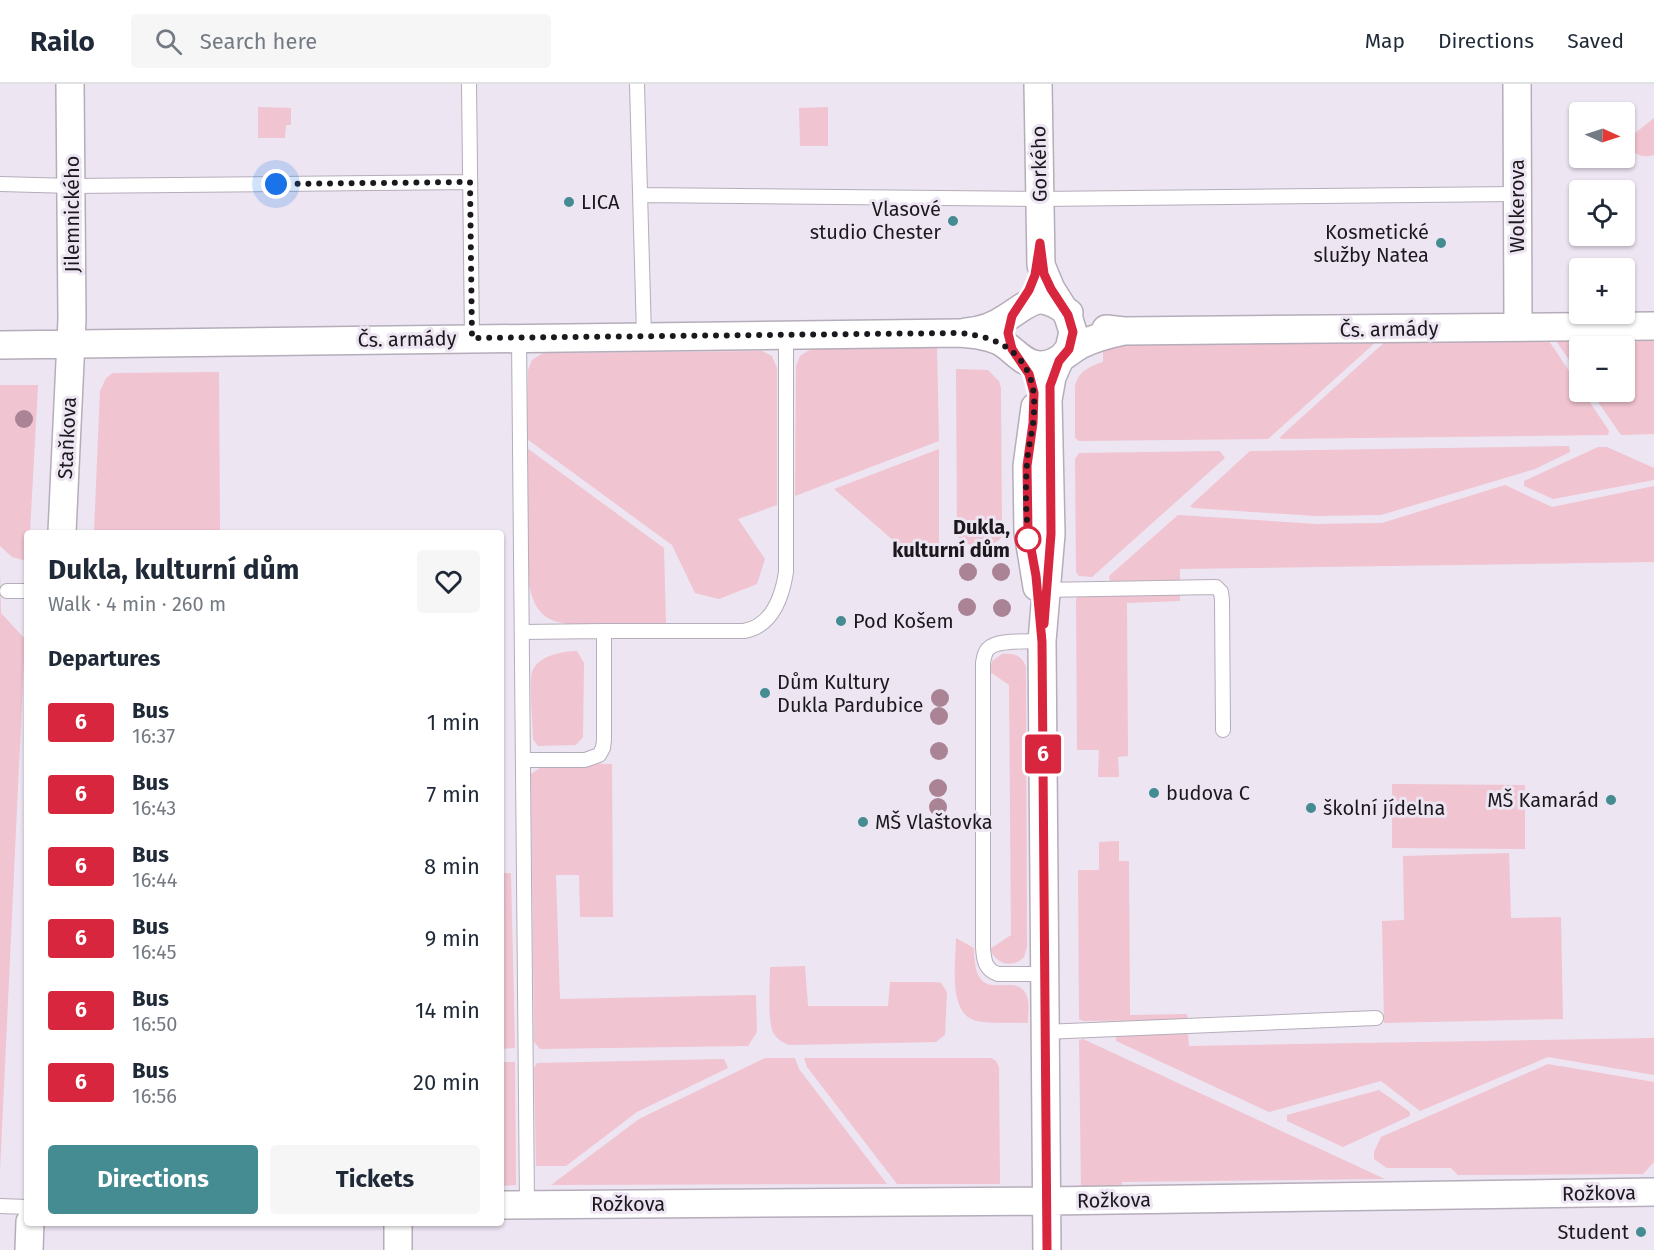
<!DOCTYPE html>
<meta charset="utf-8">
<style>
:root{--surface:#fff;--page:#f6f6f7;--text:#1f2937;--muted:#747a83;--line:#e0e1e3;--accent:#448b92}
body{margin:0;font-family:"Fira Sans",sans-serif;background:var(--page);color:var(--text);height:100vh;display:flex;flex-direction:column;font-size:22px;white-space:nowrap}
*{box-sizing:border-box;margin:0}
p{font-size:20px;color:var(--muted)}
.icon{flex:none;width:33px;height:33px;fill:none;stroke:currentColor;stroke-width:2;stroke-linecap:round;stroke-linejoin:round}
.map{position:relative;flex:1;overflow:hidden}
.side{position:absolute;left:24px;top:446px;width:480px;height:696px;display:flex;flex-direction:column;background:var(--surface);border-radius:6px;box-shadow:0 2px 4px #0004}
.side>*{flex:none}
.badge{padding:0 12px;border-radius:4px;font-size:21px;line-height:39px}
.needle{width:39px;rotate:93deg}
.tools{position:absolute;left:1569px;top:18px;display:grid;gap:12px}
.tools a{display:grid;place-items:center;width:66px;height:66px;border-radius:6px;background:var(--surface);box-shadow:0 2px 4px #0004;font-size:30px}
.you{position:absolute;width:30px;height:30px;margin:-15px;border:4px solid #fff;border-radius:50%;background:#1a73e8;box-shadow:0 0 0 9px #1a73e833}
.map>.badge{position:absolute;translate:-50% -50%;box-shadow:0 0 0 3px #fff}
h2{padding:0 24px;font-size:22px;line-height:54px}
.round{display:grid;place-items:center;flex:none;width:63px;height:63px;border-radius:6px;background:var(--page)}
.overview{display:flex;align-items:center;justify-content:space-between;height:102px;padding:0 24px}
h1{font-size:28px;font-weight:700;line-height:45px}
.primary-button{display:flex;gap:12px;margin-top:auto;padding:12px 24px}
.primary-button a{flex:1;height:69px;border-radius:6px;background:var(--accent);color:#fff;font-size:24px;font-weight:700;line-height:69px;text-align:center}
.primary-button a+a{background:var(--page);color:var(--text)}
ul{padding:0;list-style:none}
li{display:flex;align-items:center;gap:18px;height:72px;padding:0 24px}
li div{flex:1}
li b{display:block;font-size:22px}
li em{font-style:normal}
li .badge{min-width:66px;font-weight:700;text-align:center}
header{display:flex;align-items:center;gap:36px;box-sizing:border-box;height:84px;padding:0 30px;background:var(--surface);border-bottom:2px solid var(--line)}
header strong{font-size:28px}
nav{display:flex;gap:33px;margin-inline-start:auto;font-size:21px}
.search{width:420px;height:54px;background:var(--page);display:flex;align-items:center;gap:15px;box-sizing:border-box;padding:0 21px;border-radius:6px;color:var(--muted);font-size:22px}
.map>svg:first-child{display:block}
.green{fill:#f0c4d0}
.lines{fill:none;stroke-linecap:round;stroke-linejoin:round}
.lane-casing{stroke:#b5adb9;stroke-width:16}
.street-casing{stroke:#b5adb9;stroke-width:30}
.lane{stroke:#fff;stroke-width:14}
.street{stroke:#fff;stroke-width:27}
.tree{fill:#aa8395}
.line-casing{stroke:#fff;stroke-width:14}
.line{stroke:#d7263d;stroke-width:9}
.walk{stroke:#1c191e;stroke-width:6;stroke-dasharray:0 10.8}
.poi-dot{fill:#448b92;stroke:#ede5f2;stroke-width:2}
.stop-dot{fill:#fff;stroke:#d7263d;stroke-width:3}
.labels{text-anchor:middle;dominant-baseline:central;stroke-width:6;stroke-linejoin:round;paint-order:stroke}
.street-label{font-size:20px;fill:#1c191e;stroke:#ede5f2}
.poi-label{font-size:20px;fill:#1c191e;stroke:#ede5f2;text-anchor:start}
.stop-label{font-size:20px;font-weight:bold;fill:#1c191e;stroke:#ede5f2;text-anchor:end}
</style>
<header>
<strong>Railo</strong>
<div class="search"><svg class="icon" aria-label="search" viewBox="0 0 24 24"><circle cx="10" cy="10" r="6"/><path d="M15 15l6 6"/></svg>Search here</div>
<nav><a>Map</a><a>Directions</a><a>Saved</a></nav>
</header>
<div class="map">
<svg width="1654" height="1166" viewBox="0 0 1654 1166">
<rect width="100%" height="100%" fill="#ede5f2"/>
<!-- green -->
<path class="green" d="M 258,23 L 291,24 L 291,41 L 286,41 L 285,54 L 258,54 Z
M 828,23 L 828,62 L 800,62 L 799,24 Z
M 1654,34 L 1654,71 C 1640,75 1632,69 1625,57 Z
M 1654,253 L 1654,350 L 1621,351 L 1591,308 L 1624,308 L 1624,262 L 1580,262 L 1579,290 L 1554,254 Z
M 1547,254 L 1579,302 L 1580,308 L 1583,308 L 1609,347 L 1608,351 L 1281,355 L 1280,353 L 1387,256 Z
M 1377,257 L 1268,355 L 1079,357 L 1075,354 L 1075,302 C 1078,288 1089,282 1103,278 L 1103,264 L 1118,261 Z
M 937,262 L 939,357 L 795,412 L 796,282 L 800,272 L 811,265 Z
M 762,267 L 772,272 L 777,284 L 777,421 L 738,435 L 765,475 L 757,500 L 719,515 L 695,509 L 672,461 L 527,355 L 528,286 L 532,276 L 543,269 Z
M 956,285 L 988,286 L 999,297 L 1001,304 L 1002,448 L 1001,454 C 991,465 964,465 957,451 Z
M 219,288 L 220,448 L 94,448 L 100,307 L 106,294 L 113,289 Z
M 0,301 L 38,301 L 30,448 L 27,448 L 27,477 L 12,473 L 0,462 Z
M 1569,362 L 1570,368 L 1535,385 L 1381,431 L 1316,432 L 1193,424 L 1190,422 L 1250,367 Z
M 1598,363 L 1607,363 L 1654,384 L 1654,396 L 1553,415 L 1524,402 L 1524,397 Z
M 527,364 L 664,464 L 666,540 C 640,540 570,546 550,535 C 535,528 531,511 528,496 Z
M 939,365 L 939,463 L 902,464 L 834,405 Z
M 1220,367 L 1225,374 L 1092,493 L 1079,492 L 1076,488 L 1075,375 L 1079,369 Z
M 1505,401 L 1552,423 L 1654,402 L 1654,478 L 1180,485 L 1180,496 L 1110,497 L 1109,492 L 1178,431 L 1317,440 L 1382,439 Z
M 0,486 L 1,529 L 25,555 L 0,1087 Z
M 1180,508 L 1180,517 L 1127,519 L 1128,672 L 1118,673 L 1119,693 L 1098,693 L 1099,666 L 1077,666 L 1076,515 L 1080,510 Z
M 577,567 L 584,579 L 583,653 L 576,661 L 538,662 L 533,655 C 533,640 529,602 532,588 C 537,572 563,567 577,567 Z
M 1002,570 C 1013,569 1022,571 1026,583 L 1027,863 L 1024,873 C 1012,885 996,880 990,865 L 1011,851 L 1009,601 L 990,588 L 992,577 Z
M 547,679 L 612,680 L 613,833 L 580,833 L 579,791 L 556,791 L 560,915 L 756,911 L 757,948 L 748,962 L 540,965 L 534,958 L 531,690 Z
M 1392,700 L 1525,701 L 1525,765 L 1392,764 Z
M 1119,757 L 1119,777 L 1129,777 L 1130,931 L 1187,930 L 1188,936 L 1083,937 L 1079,935 L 1078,786 L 1099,786 L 1099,758 Z
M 1509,769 L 1511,834 L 1561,833 L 1563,935 L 1384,939 L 1382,837 L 1404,836 L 1403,772 Z
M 501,789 L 511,789 L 515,964 L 501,965 Z
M 956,854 L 974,864 C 974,927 1012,885 1026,910 C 1030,918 1028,930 1028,939 C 1012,938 993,940 977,937 C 947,931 956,877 956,854 Z
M 805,882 L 808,922 L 888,922 L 890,898 L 935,898 L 941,899 L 947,908 L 945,951 L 936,958 L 790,961 C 783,959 778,956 774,950 C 767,940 770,898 770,883 Z
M 1188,950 L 1189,962 L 1654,954 L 1654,991 L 1548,973 L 1420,1027 L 1381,997 L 1269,1028 L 1116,957 L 1116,952 Z
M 1083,955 L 1385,1095 L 1122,1098 L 1121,1107 L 1081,1107 L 1079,956 Z
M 765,974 L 795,974 L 799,985 L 887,1100 L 551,1101 L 639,1035 Z
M 804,974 L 991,974 L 996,977 L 999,983 L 1000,1100 L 897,1100 L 807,983 Z
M 724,975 L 728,984 L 637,1028 L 566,1082 L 536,1082 L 534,984 L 537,979 Z
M 501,978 L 515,978 L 516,1101 L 501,1102 Z
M 1548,980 L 1654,998 L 1654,1078 L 1643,1090 L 1458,1091 L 1451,1084 L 1387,1084 L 1374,1075 L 1374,1068 L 1381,1053 Z
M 1379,1006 L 1410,1028 L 1410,1032 L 1343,1063 L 1287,1037 L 1287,1031 Z"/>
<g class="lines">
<!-- lane casing -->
<g class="lane-casing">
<path id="lane" d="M 469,0 L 472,254
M 637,0 L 644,252
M 0,100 L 72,102 L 470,98
M 641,111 L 1039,115 L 1516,110
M 519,253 L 527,1121
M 1042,506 L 1216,503 L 1221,508 L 1222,516 L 1223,646
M 7,507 L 27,507
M 604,547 L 744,547 C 772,542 782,514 786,488 L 786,251
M 522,548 L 604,547 L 604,656 L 603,664 L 599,671 L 585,676 L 524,676
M 1042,557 C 1029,558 997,555 988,565 C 984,569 984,574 983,579 L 983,864 C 984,876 985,886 998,890 L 1043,890
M 1044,948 L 1376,934
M 0,1122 L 27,1123"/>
</g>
<!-- street casing -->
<g class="street-casing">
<path id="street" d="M 1038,0 L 1041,181 L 1051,205 L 1068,232 L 1073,248 L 1069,265 L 1059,277 L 1052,293 L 1048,316 L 1051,450 L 1042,557 L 1047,1166
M 1517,0 L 1518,243
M 1106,245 L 1124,247 L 1654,242
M 966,248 C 980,247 995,242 1006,234 C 1034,216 1038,207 1069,229
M 0,261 L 958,249 C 972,250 986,251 999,257 C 1013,264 1022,280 1039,281 C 1055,282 1066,269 1080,261 C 1094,254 1109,250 1124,247
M 1035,323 L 1027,382 L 1028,448 L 1037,503
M 62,448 L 72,235 L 70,0
M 501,1121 L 1047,1117 L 1654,1108
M 398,1138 L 398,1166
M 29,1166 L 30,1138"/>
</g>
<!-- lane -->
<use href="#lane" class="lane"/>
<!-- street -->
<use href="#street" class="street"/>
</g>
<!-- trees -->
<g class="tree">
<circle cx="24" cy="335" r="9"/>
<circle cx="968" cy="488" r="9"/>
<circle cx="1001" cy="488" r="9"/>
<circle cx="967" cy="523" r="9"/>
<circle cx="1002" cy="524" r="9"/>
<circle cx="940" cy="614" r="9"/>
<circle cx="939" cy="632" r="9"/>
<circle cx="939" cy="667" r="9"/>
<circle cx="938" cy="704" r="9"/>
<circle cx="938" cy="723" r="9"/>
</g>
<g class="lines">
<!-- line casing -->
<g class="line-casing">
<path id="line" d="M 1044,540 L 1051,450 L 1050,302 L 1059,277 L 1069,265 L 1073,248 L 1068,231 L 1051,205 L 1044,190 L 1040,159 L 1035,191 L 1029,206 L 1012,232 L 1008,249 L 1012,265 L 1029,290 L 1034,309 L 1033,339 L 1027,382 L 1028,448 L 1036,492 L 1042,558 L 1047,1166"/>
</g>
<!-- line -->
<use href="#line" class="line"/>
<!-- walk -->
<path class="walk" d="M 276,100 L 470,98 L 472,254 L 958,249 C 1005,252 1037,276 1034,326 C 1034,344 1028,362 1027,380 C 1025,406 1026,433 1029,458 L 1028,455"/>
</g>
<!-- markers -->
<g class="poi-dot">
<circle cx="569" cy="118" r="6"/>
<circle cx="953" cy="137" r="6"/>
<circle cx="1441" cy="159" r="6"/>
<circle cx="841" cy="537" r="6"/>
<circle cx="765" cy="609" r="6"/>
<circle cx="1154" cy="709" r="6"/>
<circle cx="1611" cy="716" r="6"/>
<circle cx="1311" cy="724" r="6"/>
<circle cx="863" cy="738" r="6"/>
<circle cx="1641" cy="1148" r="6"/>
</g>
<circle class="stop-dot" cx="1028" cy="455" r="12"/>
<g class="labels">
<!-- street labels -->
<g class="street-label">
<text transform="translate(1039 80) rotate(-91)">Gorkého</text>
<text transform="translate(1517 122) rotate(-90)">Wolkerova</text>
<text transform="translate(72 130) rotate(-90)">Jilemnického</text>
<text transform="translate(1389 245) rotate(-1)">Čs. armády</text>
<text transform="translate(407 255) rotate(-1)">Čs. armády</text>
<text transform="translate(67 354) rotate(-87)">Staňkova</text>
<text transform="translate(1599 1109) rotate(-1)">Rožkova</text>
<text transform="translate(1114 1116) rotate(-1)">Rožkova</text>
<text x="628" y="1120">Rožkova</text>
</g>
<!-- poi labels -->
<g class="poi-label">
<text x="581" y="118">LICA</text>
<text x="941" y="125" text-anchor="end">Vlasové<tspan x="941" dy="23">studio Chester</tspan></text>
<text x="1429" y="148" text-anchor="end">Kosmetické<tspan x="1429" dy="23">služby Natea</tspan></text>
<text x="853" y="537">Pod Košem</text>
<text x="777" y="598">Dům Kultury<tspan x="777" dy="23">Dukla Pardubice</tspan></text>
<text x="1166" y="709">budova C</text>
<text x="1599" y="716" text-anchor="end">MŠ Kamarád</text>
<text x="1323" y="724">školní jídelna</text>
<text x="875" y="738">MŠ Vlaštovka</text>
<text x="1629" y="1148" text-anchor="end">Student</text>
</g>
<!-- stop labels -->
<g class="stop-label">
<text x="1010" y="443">Dukla,<tspan x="1010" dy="23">kulturní dům</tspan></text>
</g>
</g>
</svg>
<div class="tools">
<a><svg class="needle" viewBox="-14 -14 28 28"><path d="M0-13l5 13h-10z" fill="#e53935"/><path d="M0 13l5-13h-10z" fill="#747a83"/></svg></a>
<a><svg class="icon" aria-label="locate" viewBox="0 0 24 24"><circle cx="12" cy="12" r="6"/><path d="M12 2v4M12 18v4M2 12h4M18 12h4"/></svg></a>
<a>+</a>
<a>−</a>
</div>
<div class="you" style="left:276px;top:100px"></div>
<b class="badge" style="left:1043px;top:670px;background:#d7263d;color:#fff">6</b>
<section class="side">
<div class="overview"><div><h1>Dukla, kulturní dům</h1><p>Walk · 4 min · 260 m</p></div><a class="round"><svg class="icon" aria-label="heart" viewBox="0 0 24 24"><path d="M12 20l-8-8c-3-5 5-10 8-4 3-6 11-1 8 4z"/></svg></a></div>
<h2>Departures</h2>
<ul>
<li><span class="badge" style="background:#d7263d;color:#fff">6</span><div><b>Bus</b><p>16:37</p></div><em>1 min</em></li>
<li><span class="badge" style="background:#d7263d;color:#fff">6</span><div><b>Bus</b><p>16:43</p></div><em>7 min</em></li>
<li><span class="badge" style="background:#d7263d;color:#fff">6</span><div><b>Bus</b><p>16:44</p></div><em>8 min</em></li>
<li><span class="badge" style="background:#d7263d;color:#fff">6</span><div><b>Bus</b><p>16:45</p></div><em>9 min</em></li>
<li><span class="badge" style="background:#d7263d;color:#fff">6</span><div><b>Bus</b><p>16:50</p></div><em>14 min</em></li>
<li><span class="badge" style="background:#d7263d;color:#fff">6</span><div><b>Bus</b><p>16:56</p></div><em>20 min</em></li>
</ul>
<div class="primary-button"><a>Directions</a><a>Tickets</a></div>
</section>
</div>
